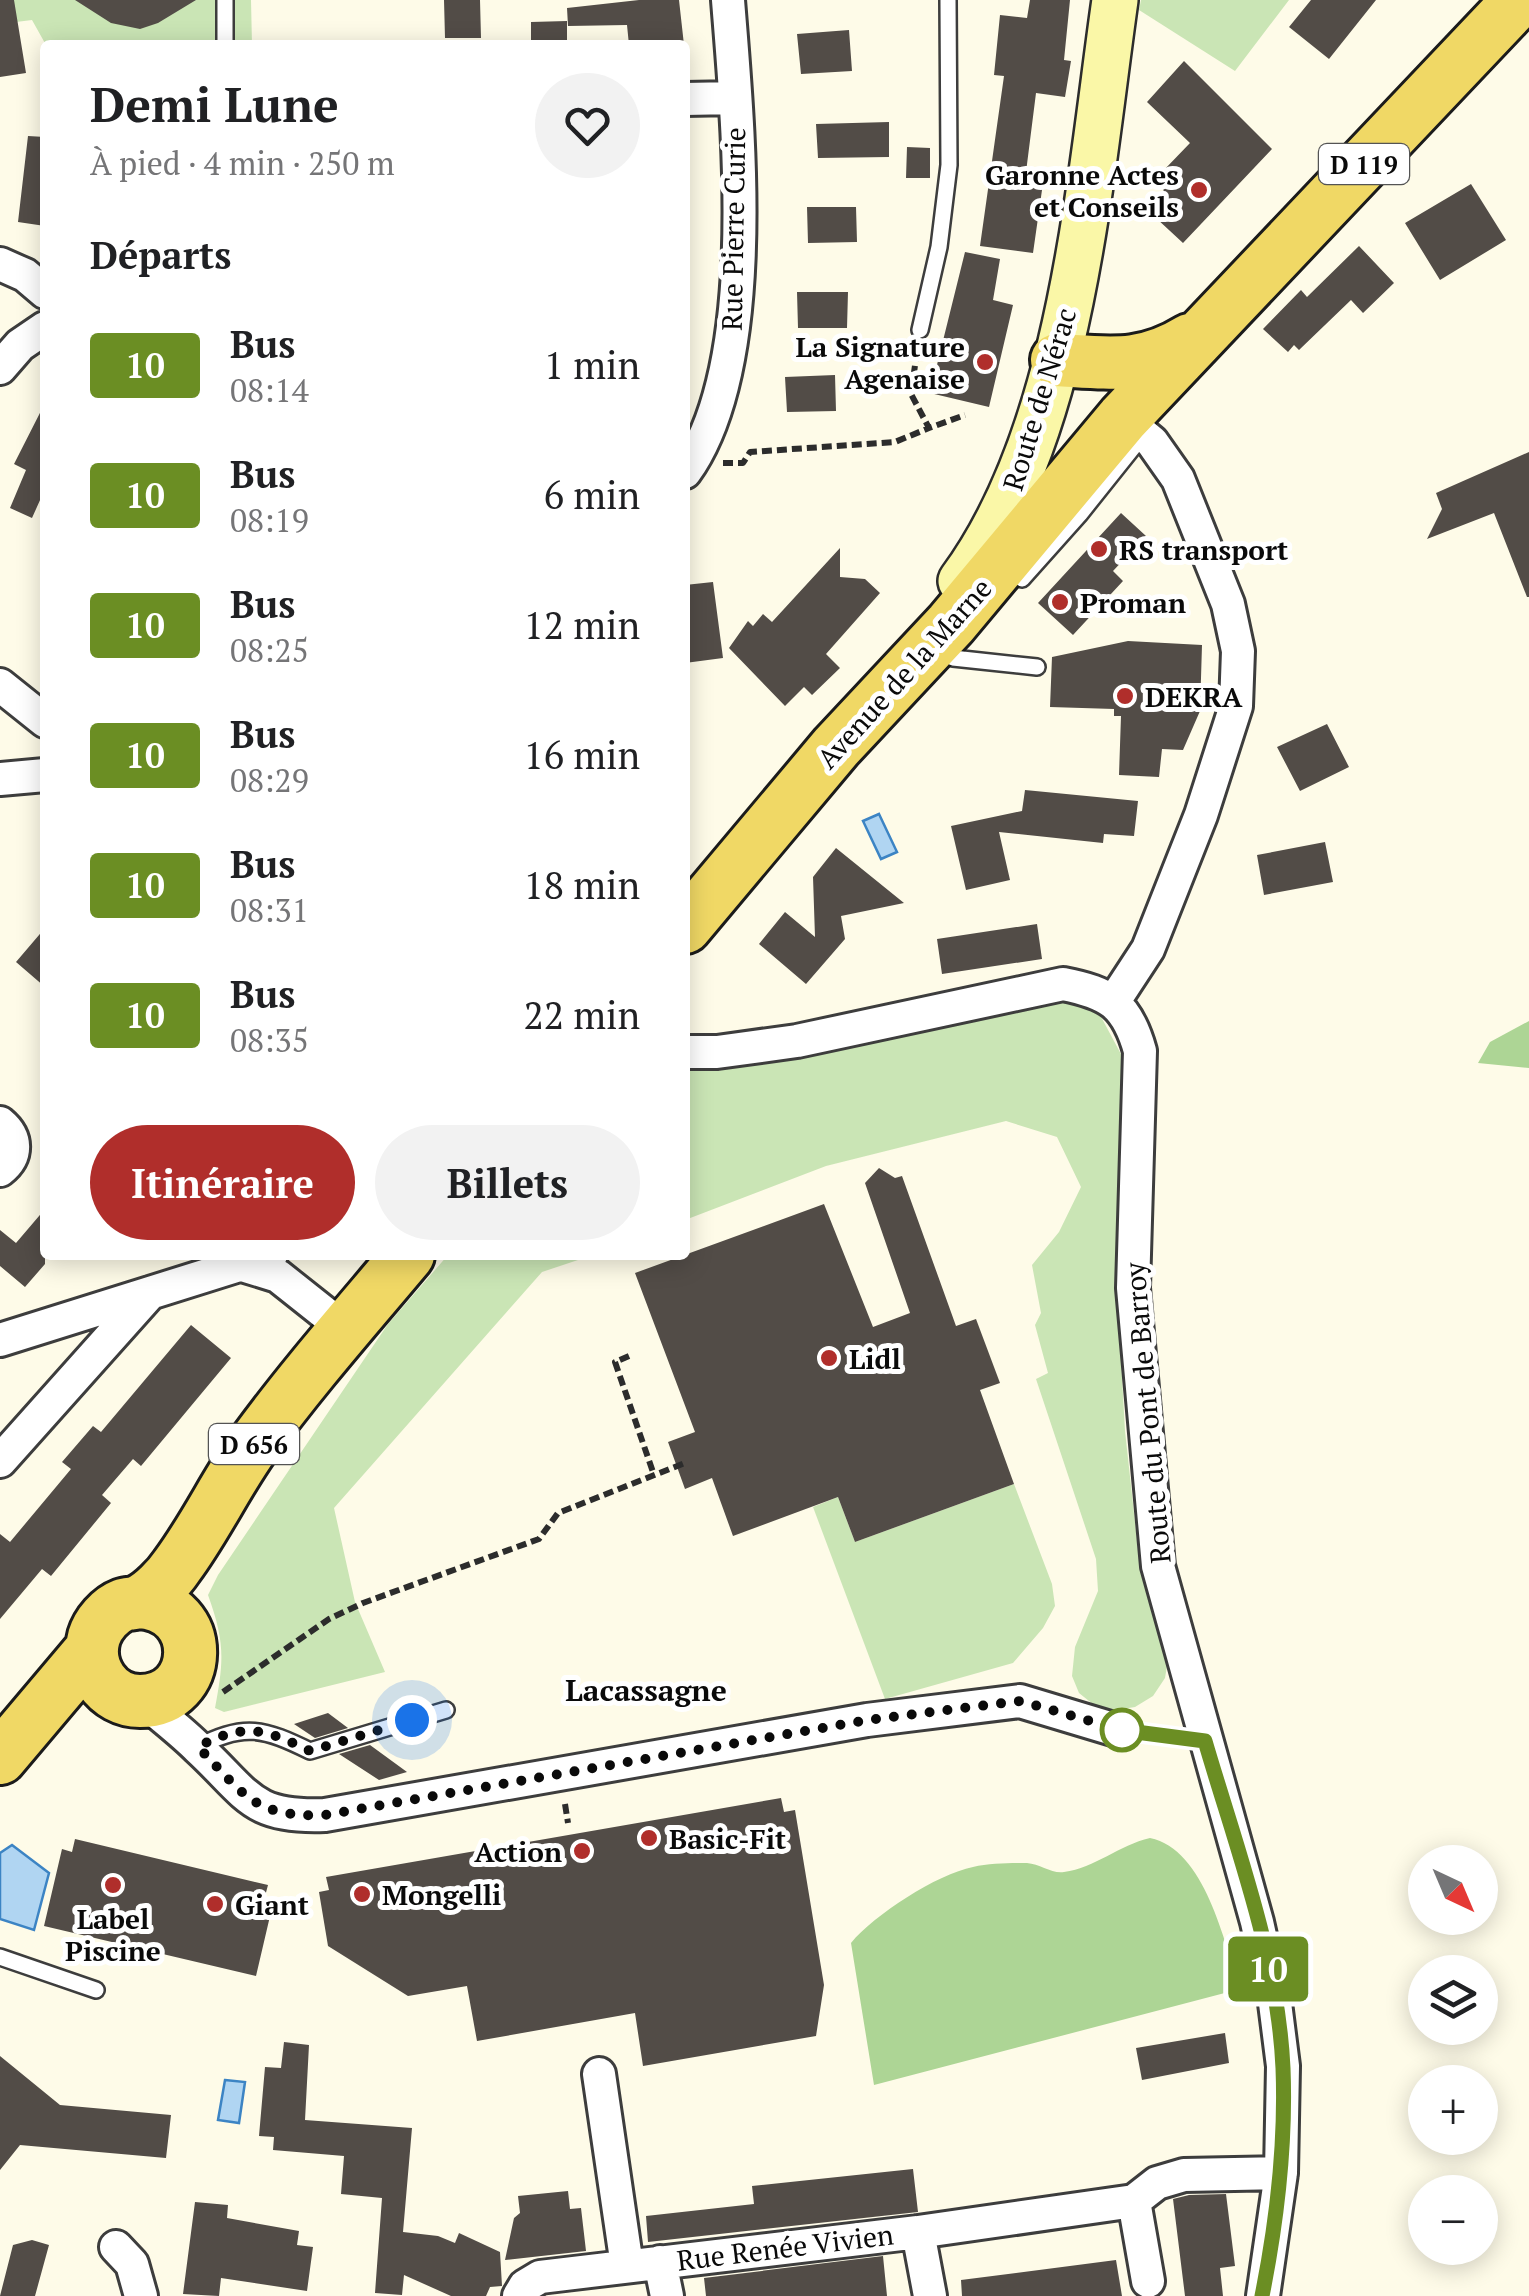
<!DOCTYPE html>
<html lang="fr">
<meta charset="utf-8">
<style>
:root{--surface:#fff;--page:#f2f2f2;--text:#202124;--muted:#757577;--accent:#b02e2b}
body{margin:0;font-family:"PT Serif",serif;background:var(--page);color:var(--text);height:100vh;display:flex;flex-direction:column;font-size:38px;white-space:nowrap}
*{box-sizing:border-box;margin:0}
p{font-size:32px;color:var(--muted)}
.icon{flex:none;width:55px;height:55px;fill:none;stroke:currentColor;stroke-width:2;stroke-linecap:round;stroke-linejoin:round}
.map{position:relative;flex:1;overflow:hidden}
.drawer{position:absolute;left:40px;top:40px;width:650px;height:1220px;display:flex;flex-direction:column;background:var(--surface);border-radius:10px;box-shadow:0 5px 25px #0003}
.drawer>*{flex:none}
.badge{padding:0 20px;border-radius:8px;font-size:35px;line-height:65px}
.needle{width:65px;rotate:136deg}
.controls{position:absolute;left:1408px;top:1845px;display:grid;gap:20px}
.controls a{display:grid;place-items:center;width:90px;height:90px;border-radius:50%;background:var(--surface);box-shadow:0 5px 25px #0003;font-size:50px}
.you{position:absolute;width:50px;height:50px;margin:-25px;border:8px solid #fff;border-radius:50%;background:#1a73e8;box-shadow:0 0 0 15px #1a73e833}
.map>.badge{position:absolute;translate:-50% -50%;box-shadow:0 0 0 5px #fff}
h2{padding:0 50px;font-size:38px;line-height:90px}
.round{display:grid;place-items:center;flex:none;width:105px;height:105px;border-radius:52px;background:var(--page)}
.headline{display:flex;align-items:center;justify-content:space-between;height:170px;padding:0 50px}
h1{font-size:48px;font-weight:700;line-height:75px}
.button{display:flex;gap:20px;margin-top:auto;padding:20px 50px}
.button a{flex:1;height:115px;border-radius:60px;background:var(--accent);color:#fff;font-size:40px;font-weight:700;line-height:115px;text-align:center}
.button a+a{background:var(--page);color:var(--text)}
ul{padding:0;list-style:none}
li{display:flex;align-items:center;gap:30px;height:130px;padding:0 50px}
li div{flex:1}
li b{display:block;font-size:38px}
li em{font-style:normal}
li .badge{min-width:110px;font-weight:700;text-align:center}
.map>svg:first-child{display:block}
.green{fill:#cae5b5}
.forest{fill:#add595}
.water{fill:#b0d5f2;stroke:#3c84c4;stroke-width:2.5}
.building{fill:#524c47}
.lines{fill:none;stroke-linecap:round;stroke-linejoin:round}
.lane-casing{stroke:#3d3d3d;stroke-width:20}
.street-casing{stroke:#3d3d3d;stroke-width:38}
.secondary-casing{stroke:#2c2c2c;stroke-width:50}
.primary-casing{stroke:#1b1b1b;stroke-width:58}
.path{stroke:#2c2c2c;stroke-width:6;stroke-dasharray:10 5;stroke-linecap:butt}
.lane{stroke:#fff;stroke-width:15}
.street{stroke:#fff;stroke-width:32}
.secondary{stroke:#faf7a7;stroke-width:45}
.primary{stroke:#f0d865;stroke-width:52}
.line-casing{stroke:#fff;stroke-width:22}
.line{stroke:#6b8e23;stroke-width:15}
.walk{stroke:#0a0a0a;stroke-width:10;stroke-dasharray:0 18}
.poi-dot{fill:#b02e2b;stroke:#fff;stroke-width:4}
.stop-dot{fill:#fff;stroke:#6b8e23;stroke-width:5}
.labels{text-anchor:middle;dominant-baseline:central;stroke-width:10;stroke-linejoin:round;paint-order:stroke}
.shield{fill:#fff;stroke:#545454;stroke-width:2.5}
.shield-label{font-size:25px;font-weight:bold;fill:#0a0a0a}
.poi-label{font-size:28px;font-weight:bold;fill:#0a0a0a;stroke:#fff;text-anchor:start}
.street-label{font-size:28px;fill:#0a0a0a;stroke:#fff}
.neighbourhood-label{font-size:30px;font-weight:bold;fill:#0a0a0a;stroke:#fff}
</style>
<div class="map">
<svg width="1529" height="2296" viewBox="0 0 1529 2296">
<rect width="100%" height="100%" fill="#fefbe8"/>
<!-- green -->
<path class="green" d="M 0,0 L 251,0 L 252,45 L 46,45 L 32,20 L 0,24 Z
M 1141,0 L 1289,0 L 1235,71 L 1139,10 Z
M 1027,1000 L 1080,1004 L 1099,1013 L 1122,1056 L 1117,1287 L 1125,1431 L 1140,1568 L 1168,1660 L 1165,1678 L 1153,1696 L 1135,1707 L 1110,1711 L 1094,1705 L 1079,1693 L 1072,1676 L 1075,1647 L 1098,1591 L 1096,1559 L 1036,1379 L 1048,1373 L 1035,1325 L 1041,1313 L 1032,1265 L 1059,1232 L 1081,1187 L 1057,1137 L 1006,1121 L 826,1166 L 685,1220 L 685,1070 L 794,1059 Z
M 448,1255 L 593,1255 L 542,1272 L 334,1508 L 355,1602 L 385,1672 L 224,1712 L 215,1708 C 224,1660 225,1642 208,1595 L 218,1575 L 388,1324 Z
M 1014,1484 L 1052,1584 L 1055,1606 L 1043,1628 L 1013,1663 L 885,1699 L 813,1507 L 838,1497 L 855,1542 Z"/>
<!-- forest -->
<path class="forest" d="M 1529,1021 L 1529,1068 L 1478,1063 L 1490,1042 Z
M 1150,1838 C 1205,1849 1224,1942 1240,1989 L 874,2085 L 851,1943 C 874,1915 937,1874 973,1867 C 990,1863 1011,1863 1027,1863 C 1040,1864 1052,1874 1064,1872 C 1095,1868 1119,1845 1150,1838 Z"/>
<!-- water -->
<path class="water" d="M 879,814 L 897,852 L 881,859 L 863,821 Z
M 12,1845 L 49,1873 L 34,1930 L 0,1919 L 0,1853 Z
M 225,2080 L 245,2082 L 239,2123 L 218,2120 Z"/>
<!-- building -->
<path class="building" d="M 0,0 L 14,0 L 26,73 L 0,77 Z
M 75,0 L 196,0 L 158,23 L 140,29 L 111,23 Z
M 444,0 L 480,0 L 481,38 L 445,38 Z
M 639,0 L 679,0 L 684,45 L 629,45 L 627,25 L 568,26 L 567,8 Z
M 1030,0 L 1070,0 L 1064,60 L 1071,61 L 1065,97 L 1036,93 L 1025,180 L 1043,183 L 1033,253 L 980,246 L 1004,76 L 994,75 L 1000,15 L 1027,18 Z
M 1311,0 L 1376,0 L 1329,59 L 1289,27 Z
M 567,21 L 567,45 L 531,45 L 531,22 Z
M 849,30 L 852,71 L 801,74 L 797,34 Z
M 1184,61 L 1272,149 L 1183,243 L 1156,218 L 1164,209 L 1163,171 L 1190,143 L 1147,102 Z
M 889,122 L 889,157 L 818,158 L 816,124 Z
M 28,136 L 45,137 L 45,226 L 18,222 Z
M 907,147 L 930,148 L 930,178 L 906,178 Z
M 1471,184 L 1506,240 L 1440,280 L 1405,223 Z
M 807,207 L 856,207 L 857,242 L 808,243 Z
M 1359,246 L 1394,283 L 1363,313 L 1351,300 L 1299,350 L 1294,345 L 1288,352 L 1263,329 L 1301,290 L 1307,297 Z
M 965,252 L 1000,259 L 993,300 L 1013,305 L 989,407 L 930,393 Z
M 797,292 L 848,292 L 847,328 L 798,328 Z
M 835,375 L 836,411 L 787,412 L 785,377 Z
M 45,403 L 45,489 L 32,518 L 10,508 L 26,470 L 14,464 Z
M 1529,452 L 1529,597 L 1527,597 L 1494,513 L 1427,539 L 1442,509 L 1436,493 Z
M 1121,513 L 1146,536 L 1113,571 L 1123,581 L 1073,635 L 1038,603 Z
M 840,548 L 840,577 L 865,579 L 880,593 L 826,654 L 840,668 L 812,695 L 804,687 L 785,706 L 729,648 L 748,621 L 753,626 L 763,614 L 772,622 Z
M 713,582 L 723,658 L 685,663 L 685,585 Z
M 1128,641 L 1202,645 L 1200,711 L 1183,750 L 1162,749 L 1159,777 L 1119,775 L 1121,716 L 1114,716 L 1114,709 L 1050,707 L 1052,657 Z
M 1327,724 L 1349,767 L 1300,791 L 1277,747 Z
M 1025,790 L 1138,801 L 1134,836 L 1104,834 L 1103,843 L 999,832 L 1010,880 L 966,890 L 951,826 L 1022,811 Z
M 1325,842 L 1333,882 L 1264,895 L 1257,855 Z
M 836,848 L 904,903 L 841,916 L 845,939 L 806,984 L 759,944 L 785,912 L 815,937 L 813,877 Z
M 1037,924 L 1042,959 L 942,974 L 937,939 Z
M 45,928 L 45,987 L 16,962 Z
M 879,1168 L 895,1178 L 902,1176 L 956,1326 L 976,1319 L 1000,1383 L 980,1390 L 1014,1484 L 855,1542 L 838,1497 L 733,1536 L 712,1478 L 685,1489 L 668,1442 L 695,1432 L 635,1273 L 824,1204 L 873,1327 L 910,1313 L 865,1183 Z
M 45,1209 L 45,1264 L 25,1287 L 0,1266 L 0,1230 L 16,1243 Z
M 191,1325 L 231,1358 L 141,1466 L 133,1459 L 102,1495 L 111,1503 L 51,1576 L 42,1569 L 0,1619 L 0,1534 L 10,1542 L 71,1469 L 62,1462 L 93,1426 L 101,1432 Z
M 328,1713 L 348,1728 L 315,1738 L 294,1724 Z
M 370,1745 L 407,1772 L 379,1780 L 339,1754 Z
M 781,1798 L 784,1812 L 795,1810 L 824,1985 L 816,2036 L 643,2066 L 635,2013 L 477,2041 L 467,1986 L 408,1996 L 328,1946 L 319,1892 L 329,1890 L 326,1877 Z
M 75,1839 L 268,1885 L 264,1900 L 274,1899 L 256,1976 L 44,1926 L 62,1849 L 72,1852 Z
M 1225,2033 L 1229,2063 L 1142,2080 L 1136,2048 Z
M 284,2042 L 309,2045 L 305,2120 L 412,2128 L 403,2232 L 438,2236 L 455,2243 L 459,2233 L 500,2252 L 502,2286 L 490,2287 L 486,2296 L 451,2296 L 404,2275 L 402,2295 L 375,2293 L 382,2198 L 341,2194 L 344,2156 L 273,2150 L 274,2137 L 259,2136 L 265,2067 L 281,2068 Z
M 0,2056 L 60,2105 L 171,2115 L 166,2158 L 20,2145 L 0,2170 Z
M 913,2169 L 918,2212 L 648,2242 L 646,2216 L 754,2204 L 752,2186 Z
M 568,2191 L 570,2209 L 581,2208 L 586,2251 L 505,2260 L 514,2218 L 520,2213 L 518,2196 Z
M 1226,2194 L 1235,2266 L 1220,2268 L 1223,2296 L 1185,2296 L 1173,2199 L 1189,2195 Z
M 195,2202 L 228,2205 L 227,2218 L 299,2231 L 297,2245 L 313,2247 L 307,2291 L 221,2278 L 219,2296 L 183,2294 Z
M 32,2240 L 49,2245 L 35,2296 L 0,2296 L 13,2245 Z
M 883,2256 L 887,2296 L 706,2296 L 704,2278 Z
M 1116,2260 L 1122,2296 L 962,2296 L 961,2280 Z"/>
<g class="lines">
<!-- lane casing -->
<g class="lane-casing">
<path id="lane" d="M 225,0 L 225,45
M 920,330 L 939,247 L 949,165 L 948,0
M 1022,579 L 1080,514 L 1143,435
M 943,645 L 953,658 L 1037,667
M 1113,1729 L 1205,1741
M 198,1747 C 244,1722 265,1729 310,1751 L 446,1710
M 0,1957 L 96,1990"/>
</g>
<!-- street casing -->
<g class="street-casing">
<path id="street" d="M 685,99 L 735,98
M 0,264 L 25,275 L 45,292
M 0,368 L 20,345 L 45,328
M 685,472 C 762,365 738,127 728,0
M 0,685 L 45,721
M 0,779 L 45,775
M 1114,1001 L 1148,949 L 1201,815 L 1236,706 L 1238,651 L 1228,604 L 1178,479 L 1152,442 L 1123,418
M 685,1052 L 717,1052 L 797,1041 L 1063,984 C 1109,993 1127,1004 1140,1051 L 1133,1288 L 1158,1566 L 1257,1922 L 1275,2003 L 1283,2066 L 1281,2173 L 1263,2296
M 0,1123 C 17,1137 18,1156 0,1170
M 239,1264 L 278,1276 L 346,1330
M 0,1340 L 271,1255
M 0,1461 L 150,1293
M 144,1701 C 162,1717 181,1731 198,1748 C 248,1794 250,1818 325,1815 L 867,1720 L 1020,1701 L 1113,1729
M 599,2074 L 627,2266
M 1134,2201 L 1148,2281
M 918,2232 L 930,2296
M 116,2247 L 132,2264 L 141,2296
M 660,2262 L 667,2296
M 519,2296 L 525,2286 L 540,2277 L 918,2232 L 1134,2201 L 1157,2183 L 1184,2175 L 1281,2173"/>
</g>
<!-- secondary casing -->
<g class="secondary-casing">
<path id="secondary" d="M 961,581 C 1072,431 1089,182 1115,0"/>
</g>
<!-- primary casing -->
<g class="primary-casing">
<path id="primary" d="M 1057,360 C 1110,363 1143,369 1190,340
M 685,927 L 836,747 L 951,624 L 1123,418 L 1519,0
M 139,1602 C 209,1606 205,1701 140,1701 C 107,1701 85,1668 94,1637 C 98,1624 110,1610 123,1605 C 128,1603 134,1604 138,1602 C 152,1596 169,1578 177,1566 C 206,1527 226,1483 254,1444 C 302,1378 356,1317 408,1255
M 0,1758 L 92,1649"/>
</g>
<!-- path -->
<path class="path" d="M 917,351 L 911,394 L 929,428 L 965,415
M 723,463 L 743,463 L 750,452 L 895,442 L 929,428
M 629,1356 L 615,1362 L 654,1475
M 223,1692 L 329,1619 L 363,1603 L 539,1539 L 558,1513 L 685,1463
M 565,1804 L 568,1823"/>
<!-- lane -->
<use href="#lane" class="lane"/>
<!-- street -->
<use href="#street" class="street"/>
<!-- secondary -->
<use href="#secondary" class="secondary"/>
<!-- primary -->
<use href="#primary" class="primary"/>
</g>
<g class="lines">
<!-- line casing -->
<g class="line-casing">
<path id="line" d="M 1113,1729 L 1205,1741 C 1236,1847 1278,1957 1283,2068 C 1286,2144 1277,2221 1262,2296"/>
</g>
<!-- line -->
<use href="#line" class="line"/>
<!-- walk -->
<path class="walk" d="M 412,1720 L 310,1751 C 265,1729 244,1722 198,1747 C 244,1794 254,1818 325,1815 L 868,1720 L 1020,1701 L 1122,1730"/>
</g>
<!-- markers -->
<g class="poi-dot">
<circle cx="1199" cy="190" r="10"/>
<circle cx="985" cy="362" r="10"/>
<circle cx="1099" cy="549" r="10"/>
<circle cx="1060" cy="602" r="10"/>
<circle cx="1125" cy="696" r="10"/>
<circle cx="829" cy="1358" r="10"/>
<circle cx="649" cy="1838" r="10"/>
<circle cx="582" cy="1851" r="10"/>
<circle cx="113" cy="1885" r="10"/>
<circle cx="362" cy="1894" r="10"/>
<circle cx="215" cy="1904" r="10"/>
</g>
<circle class="stop-dot" cx="1122" cy="1730" r="20"/>
<g class="labels">
<!-- shield labels -->
<g class="shield">
<rect x="1319" y="144" width="90" height="40" rx="8"/>
<rect x="209" y="1424" width="90" height="40" rx="8"/>
</g>
<g class="shield-label">
<text x="1364" y="164">D 119</text>
<text x="254" y="1444">D 656</text>
</g>
<!-- poi labels -->
<g class="poi-label">
<text x="1179" y="174" text-anchor="end">Garonne Actes<tspan x="1179" dy="32">et Conseils</tspan></text>
<text x="965" y="346" text-anchor="end">La Signature<tspan x="965" dy="32">Agenaise</tspan></text>
<text x="1119" y="549">RS transport</text>
<text x="1080" y="602">Proman</text>
<text x="1145" y="696">DEKRA</text>
<text x="849" y="1358">Lidl</text>
<text x="669" y="1838">Basic-Fit</text>
<text x="562" y="1851" text-anchor="end">Action</text>
<text x="382" y="1894">Mongelli</text>
<text x="235" y="1904">Giant</text>
<text x="113" y="1918" text-anchor="middle">Label<tspan x="113" dy="32">Piscine</tspan></text>
</g>
<!-- street labels -->
<g class="street-label">
<text transform="translate(733 229) rotate(-89)">Rue Pierre Curie</text>
<text transform="translate(1039 399) rotate(-73)">Route de Nérac</text>
<text transform="translate(904 673) rotate(-48)">Avenue de la Marne</text>
<text transform="translate(1147 1413) rotate(-95)">Route du Pont de Barroy</text>
<text transform="translate(785 2247) rotate(-7)">Rue Renée Vivien</text>
</g>
<!-- neighbourhood labels -->
<g class="neighbourhood-label">
<text x="646" y="1690">Lacassagne</text>
</g>
</g>
</svg>
<div class="controls">
<a><svg class="needle" viewBox="-14 -14 28 28"><path d="M0-13l5 13h-10z" fill="#e53935"/><path d="M0 13l5-13h-10z" fill="#757577"/></svg></a>
<a><svg class="icon" aria-label="layers" viewBox="0 0 24 24"><path d="M12 4l9 5-9 5-9-5zM3 14l9 5 9-5"/></svg></a>
<a>+</a>
<a>−</a>
</div>
<div class="you" style="left:412px;top:1720px"></div>
<b class="badge" style="left:1268px;top:1969px;background:#6b8e23;color:#fff">10</b>
<section class="drawer">
<div class="headline"><div><h1>Demi Lune</h1><p>À pied · 4 min · 250 m</p></div><a class="round"><svg class="icon" aria-label="heart" viewBox="0 0 24 24"><path d="M12 20l-8-8c-3-5 5-10 8-4 3-6 11-1 8 4z"/></svg></a></div>
<h2>Départs</h2>
<ul>
<li><span class="badge" style="background:#6b8e23;color:#fff">10</span><div><b>Bus</b><p>08:14</p></div><em>1 min</em></li>
<li><span class="badge" style="background:#6b8e23;color:#fff">10</span><div><b>Bus</b><p>08:19</p></div><em>6 min</em></li>
<li><span class="badge" style="background:#6b8e23;color:#fff">10</span><div><b>Bus</b><p>08:25</p></div><em>12 min</em></li>
<li><span class="badge" style="background:#6b8e23;color:#fff">10</span><div><b>Bus</b><p>08:29</p></div><em>16 min</em></li>
<li><span class="badge" style="background:#6b8e23;color:#fff">10</span><div><b>Bus</b><p>08:31</p></div><em>18 min</em></li>
<li><span class="badge" style="background:#6b8e23;color:#fff">10</span><div><b>Bus</b><p>08:35</p></div><em>22 min</em></li>
</ul>
<div class="button"><a>Itinéraire</a><a>Billets</a></div>
</section>
</div>
